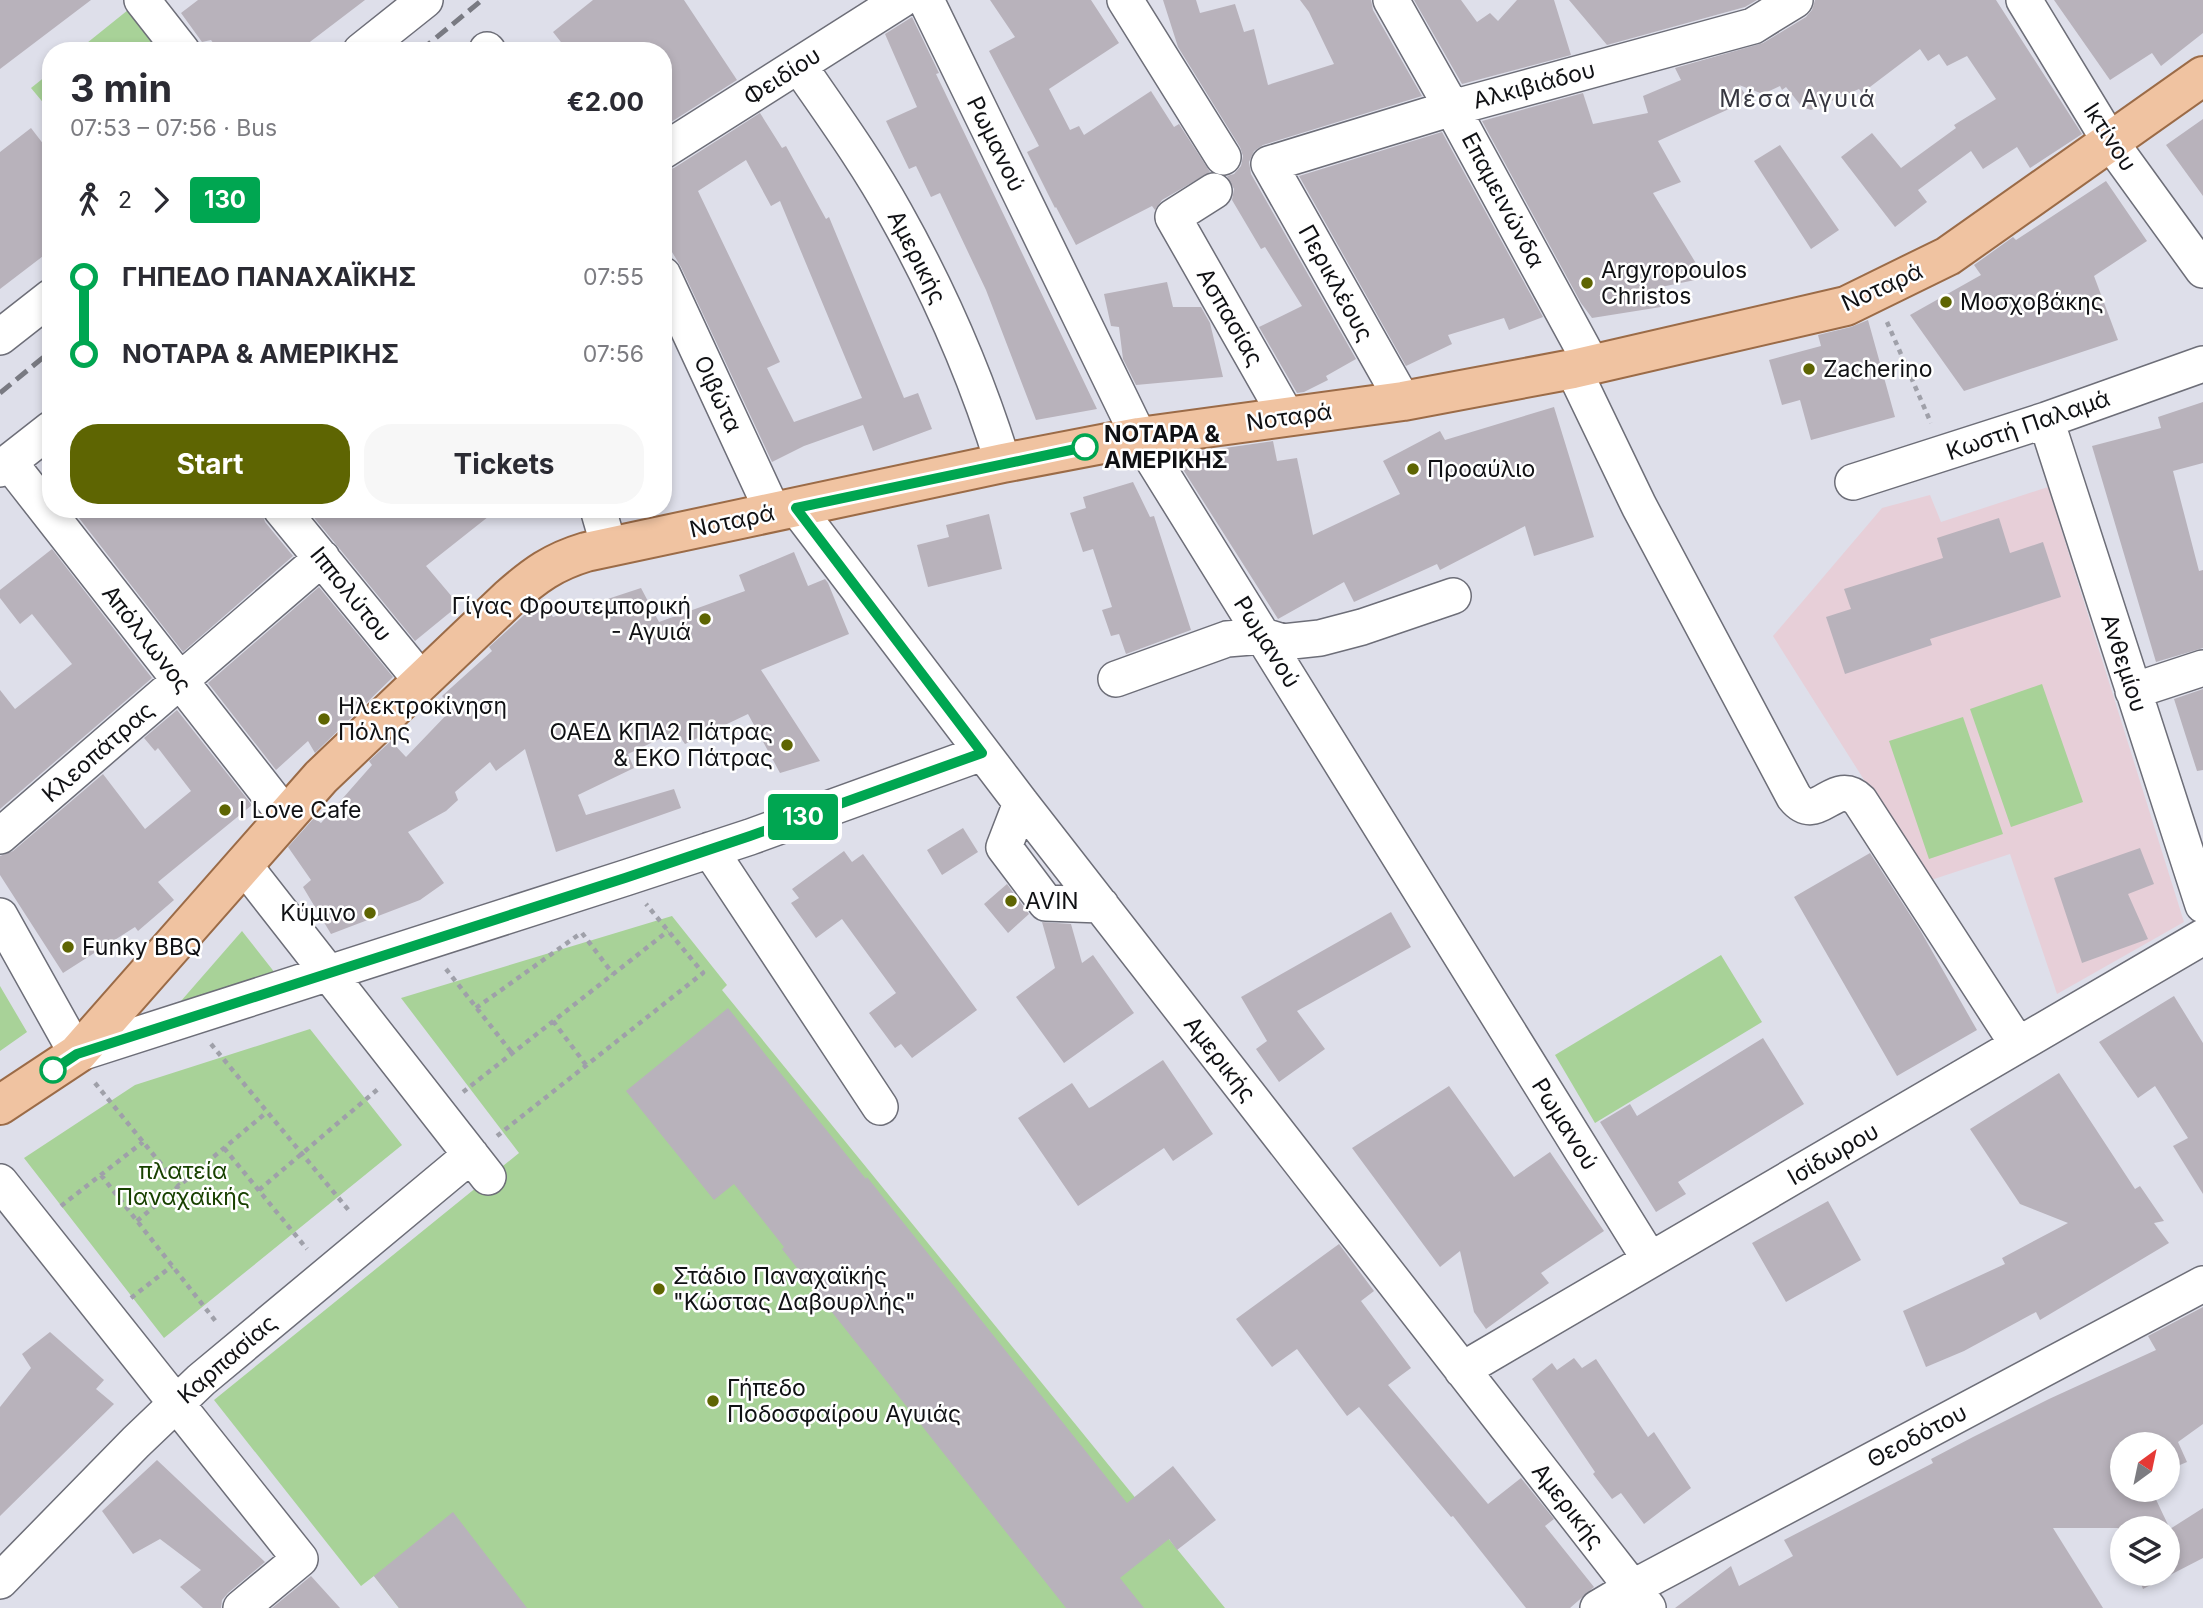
<!DOCTYPE html>
<meta charset="utf-8">
<style>
:root{--surface:#fff;--page:#f7f7f7;--text:#2b2b33;--muted:#7c7c81;--accent:#5e6502}
body{margin:0;font-family:Inter,sans-serif;background:var(--page);color:var(--text);height:100vh;display:flex;flex-direction:column;font-size:26px;white-space:nowrap}
*{box-sizing:border-box;margin:0}
p{font-size:23px;color:var(--muted)}
.icon{flex:none;width:38px;height:38px;fill:none;stroke:currentColor;stroke-width:2;stroke-linecap:round;stroke-linejoin:round}
.map{position:relative;flex:1;overflow:hidden}
.details{position:absolute;left:42px;top:42px;width:630px;height:476px;display:flex;flex-direction:column;background:var(--surface);border-radius:28px;box-shadow:0 4px 10px #0003}
.details>*{flex:none}
.badge{padding:0 14px;border-radius:5px;font-size:24px;line-height:46px}
.needle{width:46px;rotate:33deg}
.tools{position:absolute;left:2110px;top:1432px;display:grid;gap:14px}
.tools a{display:grid;place-items:center;width:70px;height:70px;border-radius:50%;background:var(--surface);box-shadow:0 4px 10px #0003;font-size:35px}
.map>.badge{position:absolute;translate:-50% -50%;box-shadow:0 0 0 4px #fff}
.legs{display:flex;align-items:center;gap:10px;height:77px;padding:0 28px;font-size:23px}
.legs p{margin-inline-start:auto}
.head{display:flex;align-items:center;justify-content:space-between;height:119px;padding:0 28px}
h1{font-size:38px;font-weight:700;line-height:52px}
.button{display:flex;gap:14px;margin-top:auto;padding:14px 28px}
.button a{flex:1;height:80px;border-radius:28px;background:var(--accent);color:#fff;font-size:28px;font-weight:700;line-height:80px;text-align:center}
.button a+a{background:var(--page);color:var(--text)}
ul{padding:0 28px;list-style:none}
li{display:flex;align-items:center;gap:24px;height:77px;font-size:26px}
li i{display:grid;place-items:center;width:10px;height:100%;margin:0 9px;background:currentColor}
li i::after{content:'';width:18px;height:18px;margin:-9px;border:5px solid;border-radius:50%;background:var(--surface)}
li p{margin-inline-start:auto}
li:first-child i{background:linear-gradient(#0000 50%,currentColor 0)}
li:last-child i{background:linear-gradient(currentColor 50%,#0000 0)}
.map>svg:first-child{display:block}
.education{fill:#e7cfd8}
.green{fill:#a8d298}
.building{fill:#b8b2bb;fill-rule:evenodd}
.lines{fill:none;stroke-linecap:round;stroke-linejoin:round}
.minor-casing{stroke:#6d6e78;stroke-width:38}
.major-casing{stroke:#9b6b47;stroke-width:42}
.path{stroke:#9fa0a9;stroke-width:4.5;stroke-dasharray:5 5;stroke-linecap:butt}
.minor{stroke:#fff;stroke-width:35}
.major{stroke:#f0c3a1;stroke-width:38}
.rail{stroke:#797a82;stroke-width:5;stroke-dasharray:14 7;stroke-linecap:butt}
.line-1-casing{stroke:#fff;stroke-width:16}
.line-1{stroke:#00a651;stroke-width:10}
.poi-dot{fill:#5e6502;stroke:#fff;stroke-width:2.5}
.stop-1-dot{fill:#fff;stroke:#00a651;stroke-width:3.5}
.labels{text-anchor:middle;dominant-baseline:central;stroke-width:5;stroke-linejoin:round;paint-order:stroke}
.street-label{font-size:23px;fill:#101114;stroke:#fff}
.poi-label{font-size:23px;fill:#101114;stroke:#fff;text-anchor:start}
.stop-label{font-size:23px;font-weight:bold;fill:#101114;stroke:#fff;text-anchor:start}
.park-label{font-size:23px;fill:#184100;stroke:#fff}
.neighbourhood-label{font-size:24px;letter-spacing:2px;fill:#373740;stroke:#fff}
</style>
<div class="map">
<svg width="2203" height="1608" viewBox="0 0 2203 1608">
<rect width="100%" height="100%" fill="#dedfea"/>
<!-- education -->
<path class="education" d="M 2048,487 L 2184,922 L 2057,994 L 2010,854 L 1928,881 L 1773,636 L 1882,508 L 1930,495 L 1941,522 Z"/>
<!-- green -->
<path class="green" d="M 128,10 L 160,51 L 77,51 Z
M 51,72 L 51,112 L 31,88 Z
M 2042,684 L 2083,802 L 2011,827 L 1970,709 Z
M 1963,717 L 2003,834 L 1929,859 L 1889,741 Z
M 672,916 L 727,985 L 722,990 L 1225,1608 L 399,1608 L 374,1576 L 361,1586 L 214,1400 L 519,1153 L 401,998 Z
M 242,931 L 275,973 L 181,1001 Z
M 1721,955 L 1762,1022 L 1595,1123 L 1555,1055 Z
M 0,986 L 27,1032 L 0,1051 Z
M 310,1029 L 402,1145 L 164,1338 L 24,1158 L 135,1085 Z"/>
<!-- building -->
<path class="building" d="M 0,0 L 91,0 L 0,69 Z
M 198,0 L 365,0 L 298,51 L 219,51 L 211,40 L 202,42 L 181,13 Z
M 593,0 L 684,0 L 737,80 L 668,124 L 663,118 L 663,51 L 568,51 L 553,32 Z
M 990,0 L 1091,0 L 1119,43 L 1049,89 L 1070,130 L 1079,126 L 1084,135 L 1151,91 L 1174,127 L 1179,124 L 1210,172 L 1162,200 L 1155,210 L 1152,206 L 1076,245 L 1056,207 L 1055,208 L 1027,152 L 1039,146 L 989,51 L 1015,37 Z
M 1163,0 L 1196,0 L 1200,13 L 1235,4 L 1244,32 L 1254,29 L 1268,85 L 1334,64 L 1309,12 L 1300,0 L 1371,0 L 1373,10 L 1422,96 L 1263,145 L 1254,151 L 1249,162 L 1251,174 L 1356,359 L 1326,376 L 1328,380 L 1304,392 L 1297,393 L 1259,327 L 1302,306 L 1265,247 L 1261,249 L 1232,200 L 1234,189 L 1227,176 L 1234,174 L 1241,166 L 1243,156 L 1240,147 L 1178,47 Z
M 1414,0 L 1461,0 L 1477,22 L 1490,13 L 1498,21 L 1517,0 L 1554,0 L 1571,55 L 1462,84 Z
M 1569,0 L 1757,0 L 1745,7 L 1607,45 Z
M 1815,0 L 1996,0 L 2082,134 L 2030,168 L 2017,147 L 1983,169 L 1971,151 L 1918,190 L 1927,202 L 1895,227 L 1841,157 L 1872,133 L 1901,168 L 1956,128 L 1954,125 L 1996,99 L 1967,56 L 1947,66 L 1939,54 L 1928,61 L 1920,49 L 1862,93 L 1859,89 L 1811,110 L 1802,107 L 1786,87 L 1782,90 L 1780,86 L 1763,94 L 1739,85 L 1749,100 L 1658,141 L 1681,182 L 1653,193 L 1705,278 L 1656,288 L 1661,307 L 1592,318 L 1581,303 L 1482,121 L 1583,93 L 1593,124 L 1648,113 L 1643,96 L 1681,80 L 1675,68 L 1763,43 L 1806,17 L 1812,10 Z
M 2054,0 L 2203,0 L 2203,33 L 2161,66 L 2152,53 L 2110,80 Z
M 912,17 L 939,73 L 936,74 L 1097,409 L 1036,420 L 986,290 L 940,193 L 931,197 L 916,166 L 909,169 L 886,121 L 917,107 L 885,34 Z
M 760,113 L 782,148 L 786,146 L 826,219 L 829,217 L 904,398 L 918,393 L 932,429 L 873,451 L 863,425 L 804,446 L 772,462 L 681,267 L 663,237 L 663,171 L 674,168 ZM 746,160 L 771,206 L 780,201 L 862,398 L 794,422 L 767,368 L 780,362 L 698,191 Z
M 2203,119 L 2203,196 L 2166,145 Z
M 31,128 L 51,154 L 51,250 L 0,289 L 0,152 Z
M 1442,132 L 1543,317 L 1509,330 L 1504,318 L 1448,335 L 1452,344 L 1406,366 L 1299,176 Z
M 1780,145 L 1839,230 L 1811,249 L 1754,161 Z
M 2106,181 L 2147,241 L 2094,276 L 2118,340 L 1964,391 L 1910,315 L 1981,275 L 1974,265 L 2013,237 L 2016,240 Z
M 1167,282 L 1173,307 L 1201,307 L 1210,323 L 1223,377 L 1136,385 L 1123,359 L 1119,327 L 1111,326 L 1104,294 Z
M 1868,320 L 1895,417 L 1811,440 L 1800,400 L 1782,405 L 1769,360 L 1821,346 L 1818,335 L 1851,327 Z
M 2203,402 L 2203,463 L 2173,471 L 2199,571 L 2203,570 L 2203,648 L 2156,662 L 2092,446 L 2161,428 L 2158,417 Z
M 1554,407 L 1594,537 L 1534,556 L 1525,526 L 1440,570 L 1437,564 L 1354,602 L 1344,582 L 1278,619 L 1177,460 L 1176,455 L 1273,441 L 1277,461 L 1297,458 L 1313,535 L 1400,494 L 1383,461 L 1440,431 L 1445,440 Z
M 1133,482 L 1150,517 L 1154,516 L 1191,630 L 1126,654 L 1119,634 L 1111,636 L 1102,610 L 1112,607 L 1093,549 L 1083,552 L 1070,513 L 1086,508 L 1083,497 Z
M 72,509 L 261,509 L 265,522 L 293,556 L 183,652 Z
M 307,509 L 498,509 L 426,566 L 459,605 L 415,641 Z
M 989,514 L 1002,569 L 928,587 L 917,545 L 949,537 L 946,525 Z
M 1999,518 L 2010,553 L 2043,542 L 2061,597 L 1930,639 L 1932,645 L 1845,674 L 1826,617 L 1851,609 L 1844,589 L 1943,558 L 1937,538 Z
M 52,549 L 152,678 L 0,809 L 0,690 L 15,709 L 72,664 L 32,614 L 20,624 L 0,598 L 0,590 Z
M 794,552 L 808,586 L 825,579 L 828,583 L 849,634 L 761,670 L 820,761 L 780,773 L 748,714 L 685,744 L 676,731 L 628,754 L 634,768 L 578,795 L 586,815 L 674,789 L 681,808 L 556,852 L 525,749 L 496,771 L 490,762 L 455,792 L 458,800 L 446,811 L 408,832 L 444,883 L 420,900 L 331,934 L 303,887 L 311,880 L 288,847 L 314,818 L 321,823 L 372,765 L 369,761 L 391,741 L 406,757 L 453,708 L 442,696 L 492,651 L 489,647 L 533,607 L 541,600 L 553,617 L 641,588 L 659,622 L 745,591 L 739,575 Z
M 319,587 L 393,677 L 315,753 L 308,741 L 276,770 L 208,683 Z
M 2203,689 L 2203,770 L 2197,771 L 2174,699 Z
M 177,710 L 252,805 L 158,882 L 174,900 L 138,931 L 135,927 L 63,973 L 0,875 L 0,856 L 13,851 L 103,774 L 145,829 L 191,791 L 158,748 L 155,751 L 144,738 Z
M 963,828 L 978,852 L 942,875 L 927,850 Z
M 2140,848 L 2154,884 L 2128,894 L 2148,939 L 2082,963 L 2054,878 Z
M 844,851 L 852,862 L 863,854 L 977,1010 L 912,1058 L 901,1044 L 895,1048 L 869,1013 L 896,993 L 842,919 L 816,938 L 791,903 L 799,898 L 792,889 Z
M 1870,853 L 1920,930 L 1977,1030 L 1897,1076 L 1794,897 Z
M 1007,884 L 1029,914 L 1008,933 L 984,904 Z
M 1391,912 L 1411,947 L 1297,1011 L 1325,1049 L 1279,1082 L 1256,1049 L 1267,1041 L 1241,997 Z
M 1042,922 L 1071,924 L 1082,963 L 1093,955 L 1134,1013 L 1064,1063 L 1016,997 L 1055,968 Z
M 2174,996 L 2203,1043 L 2203,1194 L 2173,1146 L 2188,1138 L 2155,1086 L 2138,1098 L 2099,1042 Z
M 728,1008 L 866,1179 L 867,1177 L 1127,1503 L 1173,1466 L 1216,1520 L 1177,1550 L 1169,1539 L 1120,1578 L 1144,1608 L 1066,1608 L 782,1249 L 784,1247 L 734,1184 L 714,1200 L 626,1091 Z
M 1763,1038 L 1804,1104 L 1678,1182 L 1686,1194 L 1656,1212 L 1600,1122 L 1630,1104 L 1637,1116 Z
M 1163,1060 L 1213,1134 L 1173,1161 L 1164,1148 L 1078,1206 L 1018,1118 L 1072,1083 L 1089,1108 L 1093,1106 Z
M 2059,1073 L 2135,1189 L 2140,1186 L 2164,1221 L 2154,1223 L 2169,1243 L 2040,1320 L 2036,1312 L 1964,1351 L 1926,1367 L 1903,1311 L 2005,1264 L 2002,1258 L 2068,1223 L 2020,1204 L 1970,1129 Z
M 1449,1086 L 1514,1177 L 1550,1152 L 1604,1231 L 1541,1273 L 1549,1283 L 1486,1329 L 1474,1312 L 1460,1251 L 1440,1267 L 1352,1148 Z
M 1828,1201 L 1861,1260 L 1786,1302 L 1752,1243 Z
M 1339,1244 L 1374,1291 L 1361,1301 L 1411,1368 L 1388,1385 L 1488,1504 L 1521,1478 L 1554,1519 L 1545,1526 L 1594,1587 L 1570,1608 L 1526,1608 L 1453,1516 L 1451,1517 L 1359,1407 L 1347,1416 L 1297,1349 L 1272,1367 L 1236,1319 Z
M 2203,1307 L 2203,1424 L 2178,1442 L 2187,1462 L 2168,1470 L 2168,1444 L 2123,1444 L 2123,1489 L 2151,1489 L 2170,1529 L 2203,1508 L 2203,1558 L 2143,1589 L 2137,1573 L 2168,1573 L 2168,1528 L 2123,1528 L 2123,1539 L 2118,1528 L 2053,1528 L 2103,1608 L 1675,1608 L 1731,1566 L 1739,1586 L 1793,1556 L 1784,1540 L 1933,1463 L 1931,1459 L 1973,1437 L 2049,1399 L 2156,1350 L 2148,1336 Z
M 50,1332 L 104,1380 L 96,1389 L 114,1404 L 0,1516 L 0,1407 L 31,1368 L 22,1354 Z
M 1574,1358 L 1582,1368 L 1596,1359 L 1648,1437 L 1654,1432 L 1691,1488 L 1644,1524 L 1621,1493 L 1612,1499 L 1593,1474 L 1595,1472 L 1532,1379 L 1552,1363 L 1557,1370 Z
M 157,1460 L 265,1562 L 228,1593 L 222,1600 L 221,1608 L 203,1608 L 180,1587 L 201,1570 L 160,1539 L 133,1554 L 102,1511 Z
M 453,1512 L 527,1608 L 399,1608 L 374,1576 Z
M 311,1576 L 340,1608 L 272,1608 Z"/>
<g class="lines">
<!-- minor casing -->
<g class="minor-casing">
<path id="minor" d="M 142,0 L 182,51
M 926,0 L 1139,437 L 1650,1260
M 1125,0 L 1223,157
M 1391,0 L 1452,108 L 1592,365
M 2024,0 L 2111,143 L 2203,270
M 487,50 L 488,51
M 361,51 L 425,0
M 799,66 C 832,114 867,162 895,213 C 940,293 976,376 1003,463
M 663,151 L 901,0
M 1214,191 L 1173,217 L 1287,417
M 663,275 L 773,512
M 0,337 L 51,297
M 1573,369 L 1639,506 L 1794,797 C 1818,827 1834,775 1860,801 L 2018,1045
M 1403,401 L 1269,164 L 1452,108 L 1753,26 L 1795,0
M 2046,420 L 2203,905
M 9,462 L 286,816
M 0,469 L 51,429
M 1853,482 L 2046,420 L 2203,364
M 796,507 L 1021,803 L 1648,1608
M 281,509 L 421,680
M 598,509 L 609,547
M 1116,679 L 1227,639 L 1263,636 L 1283,642 L 1320,638 L 1362,627 L 1453,596
M 2133,691 L 2203,668
M 1021,803 L 1004,847 L 1046,903 L 1101,905
M 0,836 L 322,558
M 710,850 L 880,1107
M 243,864 L 488,1177
M 0,916 L 77,1054 L 625,878 L 750,837 L 982,753
M 0,1182 L 300,1559 L 241,1608
M 1462,1370 L 2203,937
M 0,1581 L 136,1442 L 201,1380 L 471,1155
M 1598,1608 L 1632,1588 L 2203,1284"/>
</g>
<!-- major casing -->
<g class="major-casing">
<path id="major" d="M 0,1105 L 77,1054 L 321,777 L 509,598 C 535,575 553,562 586,552 L 1003,463 L 1139,437 L 1403,401 L 1573,369 L 1846,306 L 1948,256 L 2203,76"/>
</g>
<!-- path -->
<path class="path" d="M 1887,322 L 1931,423
M 582,933 L 613,974
M 446,969 L 512,1053
M 476,1008 L 581,933
M 553,1021 L 586,1065
M 211,1044 L 351,1213
M 95,1083 L 179,1186
M 463,1092 L 668,931
M 497,1136 L 703,973 L 646,904
M 224,1148 L 307,1249
M 101,1175 L 217,1323
M 259,1190 L 378,1089
M 61,1206 L 143,1142
M 137,1221 L 267,1112
M 131,1298 L 172,1266"/>
<!-- minor -->
<use href="#minor" class="minor"/>
<!-- major -->
<use href="#major" class="major"/>
<!-- rail -->
<path class="rail" d="M 420,51 L 482,0
M 0,393 L 51,351"/>
</g>
<g class="lines">
<!-- line-1 casing -->
<g class="line-1-casing">
<path id="line-1" d="M 53,1070 L 77,1054 L 625,878 L 750,836 L 982,753 L 796,508 L 1085,447"/>
</g>
<!-- line-1 -->
<use href="#line-1" class="line-1"/>
</g>
<!-- markers -->
<g class="poi-dot">
<circle cx="1587" cy="283" r="7"/>
<circle cx="1946" cy="302" r="7"/>
<circle cx="1809" cy="369" r="7"/>
<circle cx="1413" cy="469" r="7"/>
<circle cx="705" cy="619" r="7"/>
<circle cx="324" cy="719" r="7"/>
<circle cx="787" cy="745" r="7"/>
<circle cx="225" cy="810" r="7"/>
<circle cx="1011" cy="901" r="7"/>
<circle cx="370" cy="913" r="7"/>
<circle cx="68" cy="947" r="7"/>
<circle cx="659" cy="1289" r="7"/>
<circle cx="713" cy="1401" r="7"/>
</g>
<g class="stop-1-dot">
<circle cx="1085" cy="447" r="12"/>
<circle cx="53" cy="1070" r="12"/>
</g>
<g class="labels">
<!-- street labels -->
<g class="street-label">
<text transform="translate(782 76) rotate(-33)">Φειδίου</text>
<text transform="translate(1534 85) rotate(-15)">Αλκιβιάδου</text>
<text transform="translate(2110 137) rotate(57)">Ικτίνου</text>
<text transform="translate(996 144) rotate(64)">Ρωμανού</text>
<text transform="translate(1503 200) rotate(62)">Επαμεινώνδα</text>
<text transform="translate(917 257) rotate(63)">Αμερικής</text>
<text transform="translate(1336 283) rotate(61)">Περικλέους</text>
<text transform="translate(1882 287) rotate(-24)">Νοταρά</text>
<text transform="translate(1230 317) rotate(60)">Ασπασίας</text>
<text transform="translate(718 394) rotate(65)">Οιβώτα</text>
<text transform="translate(1289 417) rotate(-8)">Νοταρά</text>
<text transform="translate(2028 425) rotate(-19)">Κωστή Παλαμά</text>
<text transform="translate(732 521) rotate(-12)">Νοταρά</text>
<text transform="translate(351 594) rotate(51)">Ιππολύτου</text>
<text transform="translate(147 639) rotate(52)">Απόλλωνος</text>
<text transform="translate(1267 642) rotate(58)">Ρωμανού</text>
<text transform="translate(2124 663) rotate(72)">Ανθεμίου</text>
<text transform="translate(98 752) rotate(-41)">Κλεοπάτρας</text>
<text transform="translate(1220 1059) rotate(52)">Αμερικής</text>
<text transform="translate(1565 1124) rotate(58)">Ρωμανού</text>
<text transform="translate(1833 1154) rotate(-30)">Ισίδωρου</text>
<text transform="translate(227 1359) rotate(-41)">Καρπασίας</text>
<text transform="translate(1917 1436) rotate(-28)">Θεοδότου</text>
<text transform="translate(1568 1506) rotate(52)">Αμερικής</text>
</g>
<!-- poi labels -->
<g class="poi-label">
<text x="1601" y="270">Argyropoulos<tspan x="1601" dy="26">Christos</tspan></text>
<text x="1960" y="302">Μοσχοβάκης</text>
<text x="1823" y="369">Zacherino</text>
<text x="1427" y="469">Προαύλιο</text>
<text x="691" y="606" text-anchor="end">Γίγας Φρουτεμπορική<tspan x="691" dy="26">- Αγυιά</tspan></text>
<text x="338" y="706">Ηλεκτροκίνηση<tspan x="338" dy="26">Πόλης</tspan></text>
<text x="773" y="732" text-anchor="end">ΟΑΕΔ ΚΠΑ2 Πάτρας<tspan x="773" dy="26">&amp; ΕΚΟ Πάτρας</tspan></text>
<text x="239" y="810">I Love Cafe</text>
<text x="1025" y="901">AVIN</text>
<text x="356" y="913" text-anchor="end">Κύμινο</text>
<text x="82" y="947">Funky BBQ</text>
<text x="673" y="1276">Στάδιο Παναχαϊκής<tspan x="673" dy="26">"Κώστας Δαβουρλής"</tspan></text>
<text x="727" y="1388">Γήπεδο<tspan x="727" dy="26">Ποδοσφαίρου Αγυιάς</tspan></text>
</g>
<!-- stop labels -->
<g class="stop-label">
<text x="1104" y="434">ΝΟΤΑΡΑ &amp;<tspan x="1104" dy="26">ΑΜΕΡΙΚΗΣ</tspan></text>
</g>
<!-- park labels -->
<g class="park-label">
<text x="183" y="1171">πλατεία<tspan x="183" dy="26">Παναχαϊκής</tspan></text>
</g>
<!-- neighbourhood labels -->
<g class="neighbourhood-label">
<text x="1798" y="98">Μέσα Αγυιά</text>
</g>
</g>
</svg>
<div class="tools">
<a><svg class="needle" viewBox="-14 -14 28 28"><path d="M0-13l5 13h-10z" fill="#e53935"/><path d="M0 13l5-13h-10z" fill="#7c7c81"/></svg></a>
<a><svg class="icon" aria-label="layers" viewBox="0 0 24 24"><path d="M12 4l9 5-9 5-9-5zM3 14l9 5 9-5"/></svg></a>
</div>
<b class="badge" style="left:803px;top:817px;background:#00a651;color:#fff">130</b>
<section class="details">
<div class="head"><div><h1>3 min</h1><p>07:53 – 07:56 · Bus</p></div><b>€2.00</b></div>
<div class="legs"><svg class="icon" aria-label="walk" viewBox="0 0 24 24"><circle cx="13" cy="4" r="2"/><path d="M13 8l-2 6 4 7M11 14l-3 7M7 12l3-4h3l4 4"/></svg>2<svg class="icon" aria-label="forward" viewBox="0 0 24 24"><path d="M9 5l7 7-7 7"/></svg><b class="badge" style="background:#00a651;color:#fff">130</b></div>
<ul>
<li><i style="color:#00a651"></i><b>ΓΗΠΕΔΟ ΠΑΝΑΧΑΪΚΗΣ</b><p>07:55</p></li>
<li><i style="color:#00a651"></i><b>ΝΟΤΑΡΑ &amp; ΑΜΕΡΙΚΗΣ</b><p>07:56</p></li>
</ul>
<div class="button"><a>Start</a><a>Tickets</a></div>
</section>
</div>
